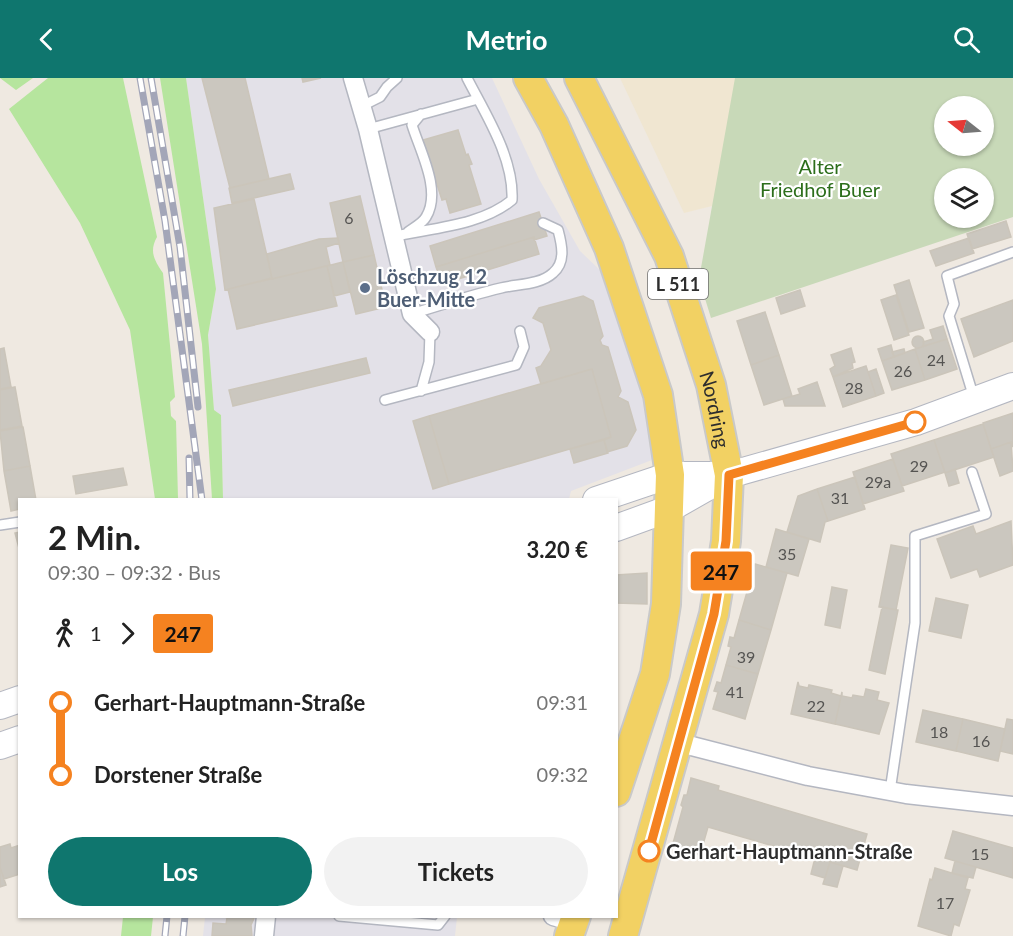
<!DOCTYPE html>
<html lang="de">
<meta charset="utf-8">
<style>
:root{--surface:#fff;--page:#f2f2f2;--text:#222;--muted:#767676;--accent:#0f766e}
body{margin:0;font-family:Lato,sans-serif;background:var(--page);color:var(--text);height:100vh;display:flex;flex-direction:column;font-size:22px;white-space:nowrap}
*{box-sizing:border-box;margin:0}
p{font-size:20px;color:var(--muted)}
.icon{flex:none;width:33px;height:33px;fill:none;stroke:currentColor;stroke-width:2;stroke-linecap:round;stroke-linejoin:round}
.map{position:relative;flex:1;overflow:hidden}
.side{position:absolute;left:18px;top:420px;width:600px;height:420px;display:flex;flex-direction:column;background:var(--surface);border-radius:0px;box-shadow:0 2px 4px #0004}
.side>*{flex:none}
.badge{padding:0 12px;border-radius:4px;font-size:21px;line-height:39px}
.needle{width:39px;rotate:287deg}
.controls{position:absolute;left:934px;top:18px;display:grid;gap:12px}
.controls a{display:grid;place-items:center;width:60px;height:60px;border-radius:50%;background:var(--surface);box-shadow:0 2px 4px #0004;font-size:30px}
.map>.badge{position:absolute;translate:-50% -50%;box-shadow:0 0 0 3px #fff}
.legs{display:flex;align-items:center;gap:9px;height:66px;padding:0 30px;font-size:20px}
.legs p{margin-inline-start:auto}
.summary{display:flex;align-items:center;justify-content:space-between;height:102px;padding:0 30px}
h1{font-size:33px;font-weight:700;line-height:45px}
.primary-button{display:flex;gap:12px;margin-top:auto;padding:12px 30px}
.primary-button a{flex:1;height:69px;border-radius:36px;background:var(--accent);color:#fff;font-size:24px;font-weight:700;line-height:69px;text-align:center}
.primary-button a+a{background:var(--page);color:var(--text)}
ul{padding:0 30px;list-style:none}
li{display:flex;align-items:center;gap:21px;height:72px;font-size:22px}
li i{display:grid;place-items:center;width:9px;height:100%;margin:0 8px;background:currentColor}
li i::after{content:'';width:15px;height:15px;margin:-8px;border:4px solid;border-radius:50%;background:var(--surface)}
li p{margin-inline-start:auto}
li:first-child i{background:linear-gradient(#0000 50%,currentColor 0)}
li:last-child i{background:linear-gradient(currentColor 50%,#0000 0)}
header{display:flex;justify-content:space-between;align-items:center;height:78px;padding:0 30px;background:var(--accent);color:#fff;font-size:27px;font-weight:700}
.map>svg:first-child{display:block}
.industrial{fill:#e3e1e8}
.education{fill:#f0e6d1}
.green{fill:#b6e59e}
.cemetery{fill:#c8d9b8;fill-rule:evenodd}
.building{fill:#cbc7bf;stroke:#cbc5ba;stroke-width:1.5}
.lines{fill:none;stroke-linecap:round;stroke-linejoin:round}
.lane-casing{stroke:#b4b7c1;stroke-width:12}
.street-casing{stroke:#b4b7c1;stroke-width:21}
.secondary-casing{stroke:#b4b7c1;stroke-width:28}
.primary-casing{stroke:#c9c9c9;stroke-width:32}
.lane{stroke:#fff;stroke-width:9}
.street{stroke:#fff;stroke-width:18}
.secondary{stroke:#fff;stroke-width:26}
.primary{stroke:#f2d163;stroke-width:28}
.rail-casing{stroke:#a3a6b8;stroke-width:7}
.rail{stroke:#fff;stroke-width:4.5;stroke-dasharray:14;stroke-linecap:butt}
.line-1-casing{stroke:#fff;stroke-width:14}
.line-1{stroke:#f58220;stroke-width:9}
.service-dot{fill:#5c6f8a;stroke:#fff;stroke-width:2}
.stop-1-dot{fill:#fff;stroke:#f58220;stroke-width:3}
.labels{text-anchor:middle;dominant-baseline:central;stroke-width:4.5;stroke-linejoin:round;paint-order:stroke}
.number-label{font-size:16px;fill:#555452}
.shield{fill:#fff;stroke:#6d6d6d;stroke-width:1.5}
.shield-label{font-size:18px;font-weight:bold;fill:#2e2e2e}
.park-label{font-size:20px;fill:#2c6e1b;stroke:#fff}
.service-label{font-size:20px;font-weight:bold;fill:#4e5e75;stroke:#fff;text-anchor:start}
.street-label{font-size:20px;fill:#2e2e2e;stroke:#fff}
.stop-label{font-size:20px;font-weight:bold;fill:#2e2e2e;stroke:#fff;text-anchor:start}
</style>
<header><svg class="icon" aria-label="back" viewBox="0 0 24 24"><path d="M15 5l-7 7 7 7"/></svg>Metrio<svg class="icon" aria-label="search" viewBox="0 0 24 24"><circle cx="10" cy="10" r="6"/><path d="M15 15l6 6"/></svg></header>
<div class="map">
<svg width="1013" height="858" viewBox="0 0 1013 858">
<rect width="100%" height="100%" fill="#efe9e1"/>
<!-- industrial -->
<path class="industrial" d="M 186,0 L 492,0 L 539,101 L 580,173 L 607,199 L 656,362 L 652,382 L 571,413 L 569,421 L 223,421 L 221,337 L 214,332 L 208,257 L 216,211 Z
M 205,839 L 457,839 L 455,858 L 203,858 Z"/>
<!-- education -->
<path class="education" d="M 620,0 L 747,0 L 728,124 L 684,135 Z"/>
<!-- green -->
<path class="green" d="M 0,0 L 33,0 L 16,12 Z
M 48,0 L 123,0 L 157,159 C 149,173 154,182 163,195 L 175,319 L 170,324 L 171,338 L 176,343 L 178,421 L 155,421 L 130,252 L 80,145 L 9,31 Z
M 160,0 L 186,0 L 216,211 L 208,257 L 214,332 L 221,337 L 223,421 L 212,421 L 202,266 Z
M 123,839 L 153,839 L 151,858 L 121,858 Z"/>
<!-- cemetery -->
<path class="cemetery" d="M 735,0 L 1013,0 L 1013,139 L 711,240 L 699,201 ZM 945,28 L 984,28 L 984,68 L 945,68 ZM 945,100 L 984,100 L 984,140 L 945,140 Z"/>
<!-- building -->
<path class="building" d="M 202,0 L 245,0 L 269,101 L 230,110 Z
M 302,0 L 321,0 L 303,4 Z
M 458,52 L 466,77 L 468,76 L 472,86 L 469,87 L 481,126 L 450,135 L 446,121 L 442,122 L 423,62 Z
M 290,96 L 294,111 L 232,125 L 229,110 Z
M 360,118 L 374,177 L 343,184 L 330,125 Z
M 254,121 L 272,200 L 225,212 L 214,130 Z
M 539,134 L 547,158 L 534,162 L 534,159 L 436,189 L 430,168 Z
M 1006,143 L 1011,159 L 972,171 L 967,156 Z
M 534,159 L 539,176 L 442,206 L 436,189 Z
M 338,160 L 339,165 L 326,169 L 330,187 L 272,201 L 267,176 L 319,161 Z
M 969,160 L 974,175 L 936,188 L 930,173 Z
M 374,177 L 386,229 L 356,236 L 343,184 Z
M 343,184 L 350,214 L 334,218 L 327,188 Z
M 327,188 L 337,228 L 237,251 L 228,211 Z
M 909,202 L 924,250 L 909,254 L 894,207 Z
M 800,212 L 805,228 L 781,236 L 776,220 Z
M 896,217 L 909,257 L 894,262 L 881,222 Z
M 583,218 L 593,223 L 603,258 L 600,262 L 602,267 L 608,269 L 621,313 L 618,319 L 628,324 L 636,352 L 627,368 L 607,374 L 604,362 L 611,359 L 592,291 L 541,306 L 536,290 L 541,288 L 551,272 L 543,245 L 533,240 L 539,230 Z
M 1013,222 L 1013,263 L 974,279 L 961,241 Z
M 765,234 L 779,277 L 751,287 L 737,243 Z
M 943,248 L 947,261 L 924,268 L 923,264 L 933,261 L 930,252 Z
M912 264a6 6 0 1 1 12 0a6 6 0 1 1-12 0Z
M 947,261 L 957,291 L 925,302 L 915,271 Z
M 891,267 L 894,279 L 882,283 L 878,271 Z
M 4,270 L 11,309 L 0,311 L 0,271 Z
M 851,270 L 855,284 L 852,285 L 853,290 L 833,299 L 830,291 L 835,288 L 831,277 Z
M 904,271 L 905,275 L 894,279 L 892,274 Z
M 915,271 L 925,302 L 892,312 L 882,283 Z
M 779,277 L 792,318 L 764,327 L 751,287 Z
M 366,280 L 370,295 L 233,328 L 229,312 Z
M 866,288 L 876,318 L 843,329 L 833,299 Z
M 592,291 L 611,359 L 449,406 L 429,338 Z
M 876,291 L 884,315 L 876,318 L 868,294 Z
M 817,304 L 825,328 L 785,328 L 783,321 L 800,316 L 798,311 Z
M 15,309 L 22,348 L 0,352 L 0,312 Z
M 1013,335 L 1013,369 L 1011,364 L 991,371 L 983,345 Z
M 429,338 L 449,406 L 433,411 L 413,343 Z
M 983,346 L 994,379 L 945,395 L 934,362 Z
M 23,349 L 30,388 L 4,393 L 0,353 Z
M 604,362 L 608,375 L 574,385 L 570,371 Z
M 934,362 L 945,394 L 902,408 L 891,376 Z
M 1011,364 L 1013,393 L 1000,398 L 991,371 Z
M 893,381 L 904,413 L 863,426 L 853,394 Z
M 30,388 L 36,422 L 20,422 L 20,431 L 11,433 L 4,393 Z
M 123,390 L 127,407 L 76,416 L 73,398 Z
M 955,391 L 959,405 L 949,408 L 945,395 Z
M 855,399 L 865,431 L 828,443 L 817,411 Z
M 817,411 L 828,443 L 825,444 L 820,464 L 787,454 L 798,418 Z
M 1011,443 L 1013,487 L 980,499 L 977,491 L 951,500 L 937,461 L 973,448 L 976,456 Z
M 776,451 L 809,461 L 798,498 L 766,489 Z
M 20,454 L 20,474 L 15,455 Z
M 891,467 L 908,470 L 896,532 L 879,529 Z
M 755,486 L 787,495 L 771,552 L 739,542 Z
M 647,495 L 647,526 L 616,525 L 616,497 Z
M 832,509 L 847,512 L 840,550 L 825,547 Z
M 936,520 L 968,527 L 961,560 L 929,553 Z
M 882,529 L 898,532 L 885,596 L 869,592 Z
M 739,542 L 771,552 L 758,596 L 726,587 L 731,569 L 728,568 L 730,559 L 734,560 Z
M 726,587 L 758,596 L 745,641 L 713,631 L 718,614 L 714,613 L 717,604 L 721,605 Z
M 798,604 L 799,608 L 808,610 L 809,607 L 832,612 L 831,615 L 841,618 L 842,614 L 835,646 L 791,636 Z
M 866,611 L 879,614 L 877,622 L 889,625 L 879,656 L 835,646 L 842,614 L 842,618 L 852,620 L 853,617 L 864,619 Z
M 923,632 L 963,641 L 956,673 L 916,664 Z
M 963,641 L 1005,651 L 998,683 L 956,673 Z
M 1007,641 L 1013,642 L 1013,676 L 1000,673 Z
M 691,700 L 719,708 L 718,712 L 867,756 L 857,792 L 830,784 L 825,800 L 811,796 L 815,780 L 708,749 L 700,777 L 672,769 L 683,729 L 681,727 L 684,717 L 687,717 Z
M 953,753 L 1013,770 L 1013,800 L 945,780 Z
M 10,766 L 11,770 L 20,767 L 20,796 L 4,801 L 0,789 L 0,769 Z
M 955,783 L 976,789 L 973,800 L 952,795 Z
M 830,784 L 843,788 L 837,809 L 823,806 Z
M 0,789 L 6,807 L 0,809 Z
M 935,790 L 968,800 L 965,811 L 970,812 L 959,848 L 954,846 L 951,858 L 918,848 L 930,801 L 932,802 Z
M 255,838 L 251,847 L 252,858 L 212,858 L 213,845 L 226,846 L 227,840 L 223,838 Z"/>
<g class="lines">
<!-- lane casing -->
<g class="lane-casing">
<path id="lane" d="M 360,29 L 380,19 L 387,9 L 397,0
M 368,51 L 478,21
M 408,154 C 413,150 423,145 426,139 C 442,113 420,73 412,47 L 421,36
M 392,159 C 430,150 481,148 512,122 C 514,80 486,37 467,0
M 412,236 C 441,227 471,217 501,210 C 517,206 540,207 553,195 C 566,184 562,167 558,152 L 543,145
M 421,313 L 429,284 L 430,254
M 974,320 L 949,238 L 954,226 L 947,198 L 1013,174
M 385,322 L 516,287 L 524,269 L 520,253
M 0,447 L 20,444
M 890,713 L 915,545 L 915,458 L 986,436 L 972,394
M 339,838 L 438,847 L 445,838"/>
</g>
<!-- street casing -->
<g class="street-casing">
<path id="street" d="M 353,0 L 368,51 L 412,236 L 430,254
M 680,665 L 808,698 L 906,716 L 1013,728
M 553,838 L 574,844
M 264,858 L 266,838"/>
</g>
<!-- secondary casing -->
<g class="secondary-casing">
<path id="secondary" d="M 596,422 L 670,397 L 726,397
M 616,450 L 671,430 L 729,397 L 916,344 L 1013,308
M 0,628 L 20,621
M 0,668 L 20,661"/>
</g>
<!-- primary casing -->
<g class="primary-casing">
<g id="primary">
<path d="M 528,0 L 554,47 L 609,170 L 658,317 L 670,397 L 666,526 L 655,596 L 616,714"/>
<path id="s1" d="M 579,0 L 669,178 L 711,307 L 729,397 L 726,463 L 714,536 L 623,858"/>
<path d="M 569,858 L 576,838"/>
</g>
</g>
<!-- lane -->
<use href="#lane" class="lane"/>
<!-- street -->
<use href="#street" class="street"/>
<!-- secondary -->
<use href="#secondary" class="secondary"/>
<!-- primary -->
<use href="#primary" class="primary"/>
<!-- rail casing -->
<g class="rail-casing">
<path id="rail" d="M 140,0 L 165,143 L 202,422
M 151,0 L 180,169 L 198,329
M 189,380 L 190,422
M 165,858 L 167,838
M 183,858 L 185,838"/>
</g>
<!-- rail -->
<use href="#rail" class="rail"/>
</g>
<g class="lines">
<!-- line-1 casing -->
<g class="line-1-casing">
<path id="line-1" d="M 649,773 L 714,536 L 726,463 L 729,397 L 915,344"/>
</g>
<!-- line-1 -->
<use href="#line-1" class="line-1"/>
</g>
<!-- markers -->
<circle class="service-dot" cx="365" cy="210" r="6"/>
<g class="stop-1-dot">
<circle cx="915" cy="344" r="10"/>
<circle cx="649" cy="773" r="10"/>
</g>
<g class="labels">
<!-- number labels -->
<g class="number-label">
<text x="349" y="139">6</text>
<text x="936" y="281">24</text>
<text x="903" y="292">26</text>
<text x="854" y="309">28</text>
<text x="919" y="387">29</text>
<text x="878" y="403">29a</text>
<text x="840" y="419">31</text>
<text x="787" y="475">35</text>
<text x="746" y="578">39</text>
<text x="735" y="613">41</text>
<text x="816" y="627">22</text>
<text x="939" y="653">18</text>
<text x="981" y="662">16</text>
<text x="980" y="775">15</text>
<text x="945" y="824">17</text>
</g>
<!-- shield labels -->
<rect class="shield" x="648" y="191" width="60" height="30" rx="4.5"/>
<g class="shield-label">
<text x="678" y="206">L 511</text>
</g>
<!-- park labels -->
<g class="park-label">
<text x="820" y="88">Alter<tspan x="820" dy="23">Friedhof Buer</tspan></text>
</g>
<!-- service labels -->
<g class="service-label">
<text x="377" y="198">Löschzug 12<tspan x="377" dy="23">Buer-Mitte</tspan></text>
</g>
<!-- street labels -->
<g class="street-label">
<text stroke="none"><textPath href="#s1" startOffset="360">Nordring</textPath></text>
</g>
<!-- stop labels -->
<g class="stop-label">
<text x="666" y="773">Gerhart-Hauptmann-Straße</text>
</g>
</g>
</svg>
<div class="controls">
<a><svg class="needle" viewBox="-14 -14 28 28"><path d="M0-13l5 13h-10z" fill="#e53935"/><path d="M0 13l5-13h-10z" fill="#767676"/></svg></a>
<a><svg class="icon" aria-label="layers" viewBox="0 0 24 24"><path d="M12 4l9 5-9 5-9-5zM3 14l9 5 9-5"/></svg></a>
</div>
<b class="badge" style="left:721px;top:493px;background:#f58220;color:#111">247</b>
<section class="side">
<div class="summary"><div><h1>2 Min.</h1><p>09:30 – 09:32 · Bus</p></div><b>3.20 €</b></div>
<div class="legs"><svg class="icon" aria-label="walk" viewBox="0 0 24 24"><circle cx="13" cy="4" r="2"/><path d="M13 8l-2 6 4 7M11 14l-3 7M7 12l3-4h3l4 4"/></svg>1<svg class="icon" aria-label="forward" viewBox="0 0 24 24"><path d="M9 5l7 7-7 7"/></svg><b class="badge" style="background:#f58220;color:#111">247</b></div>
<ul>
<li><i style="color:#f58220"></i><b>Gerhart-Hauptmann-Straße</b><p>09:31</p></li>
<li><i style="color:#f58220"></i><b>Dorstener Straße</b><p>09:32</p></li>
</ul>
<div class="primary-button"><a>Los</a><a>Tickets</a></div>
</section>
</div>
